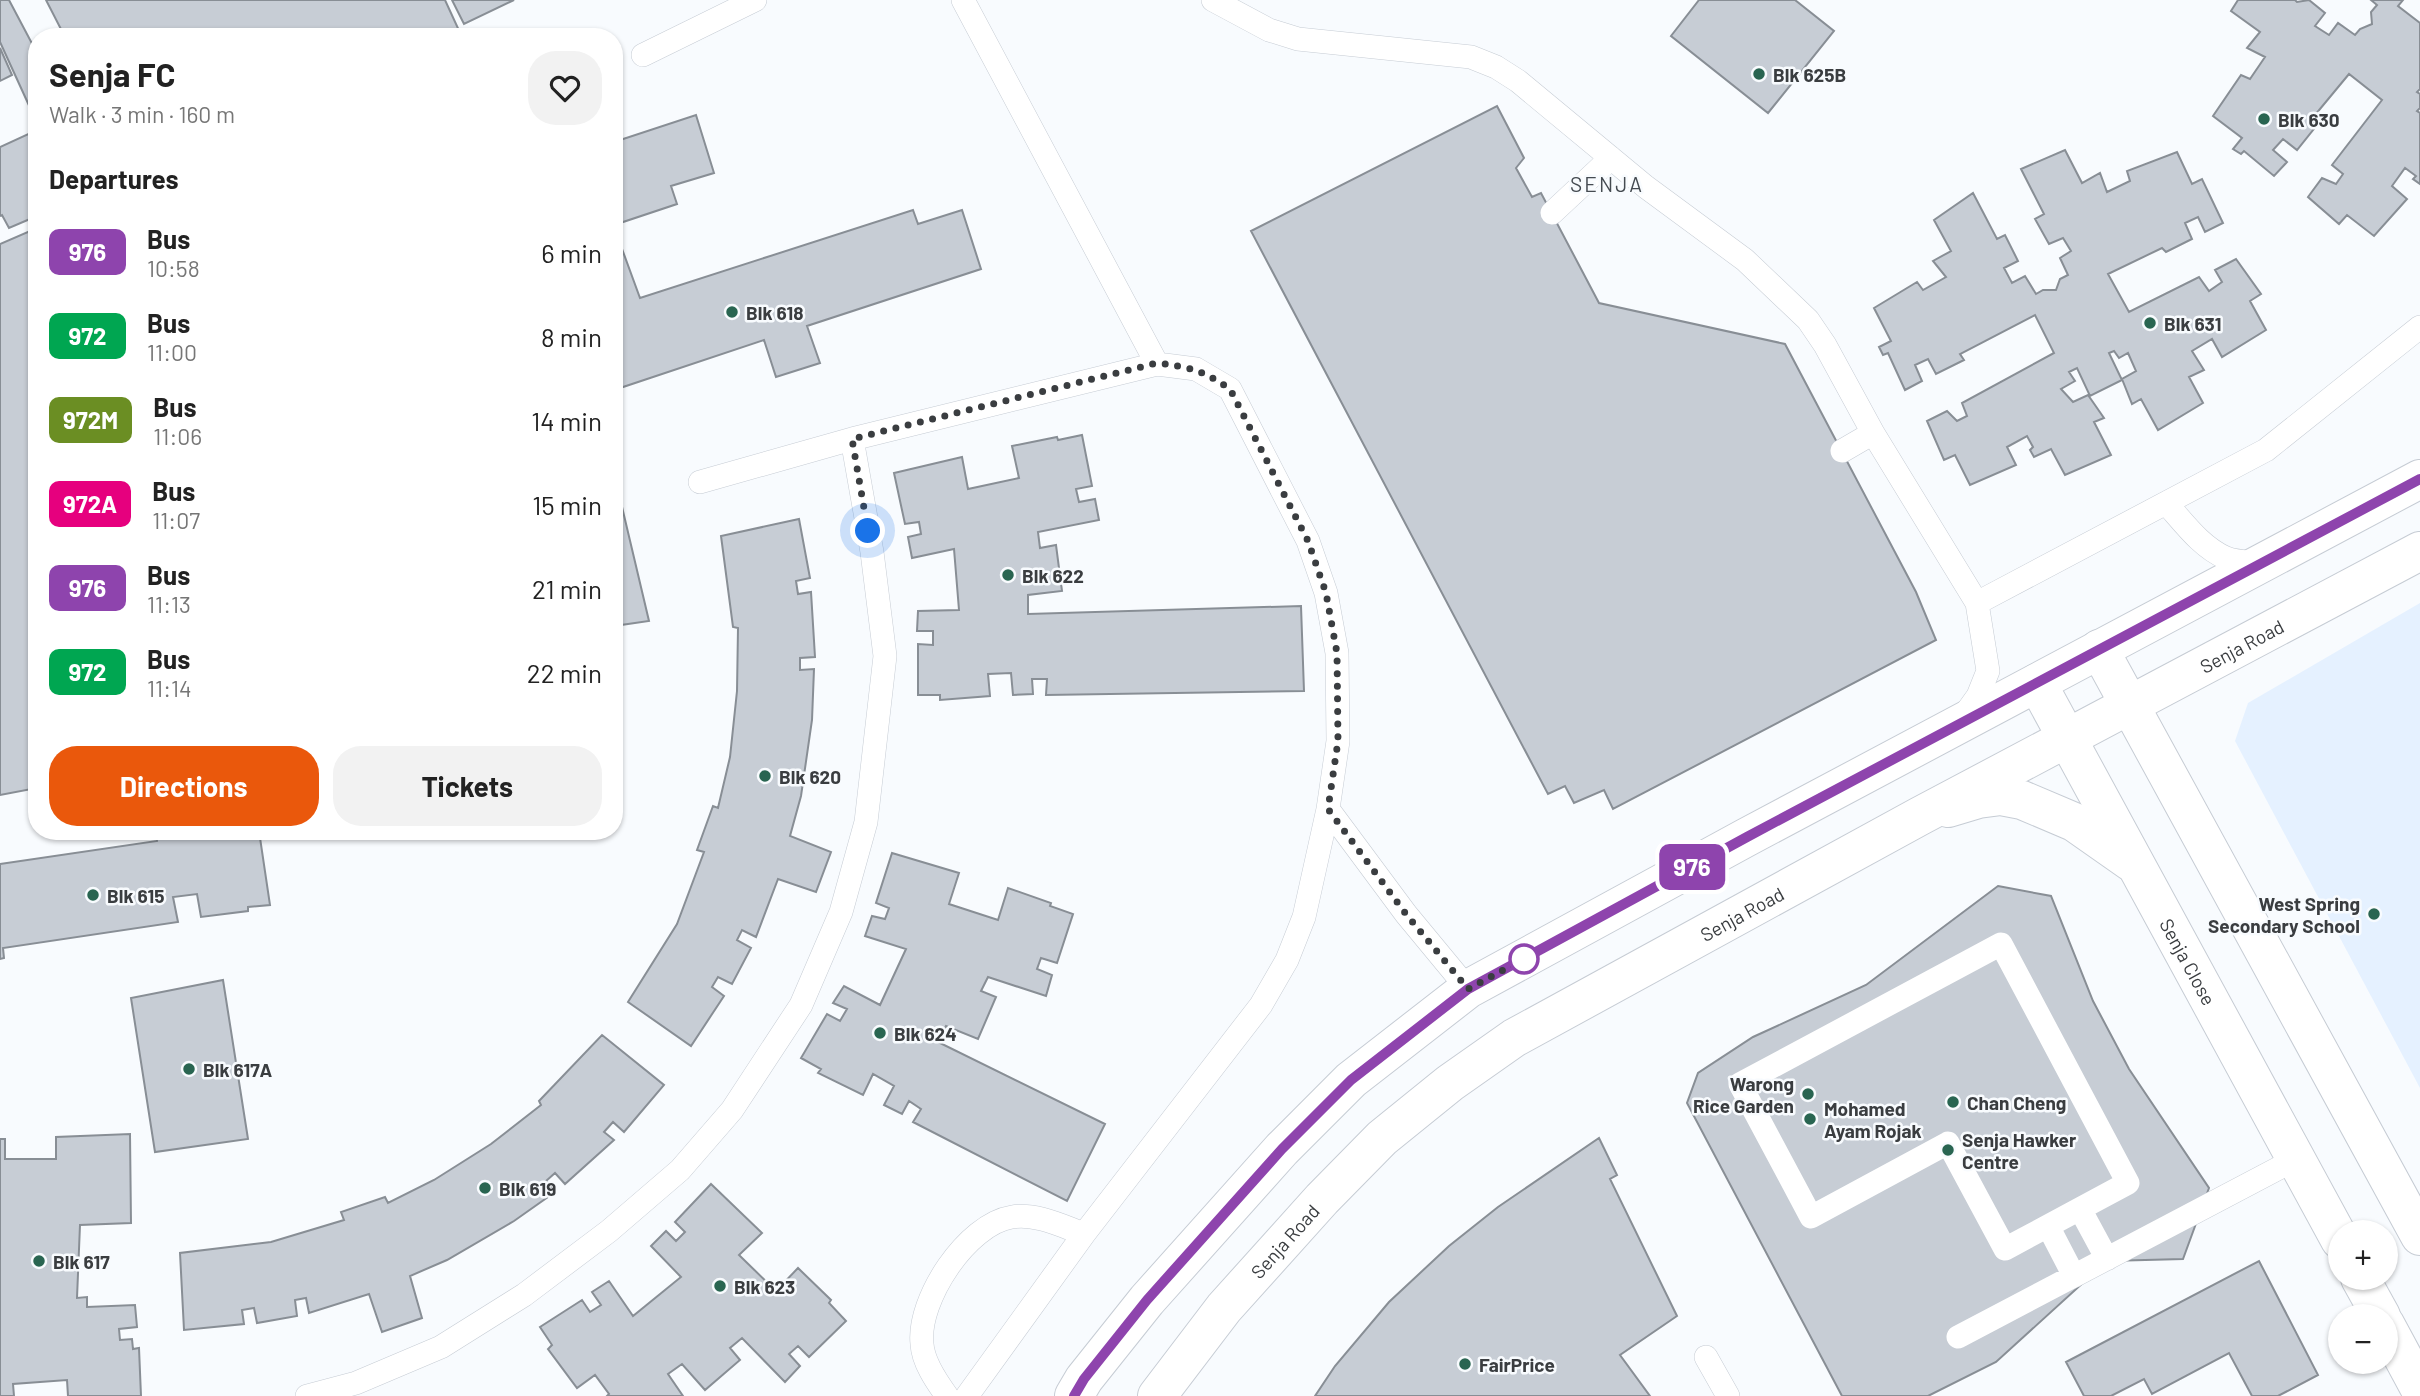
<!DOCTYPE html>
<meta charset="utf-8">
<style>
:root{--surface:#fff;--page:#f2f2f2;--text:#222;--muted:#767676;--accent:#ea580c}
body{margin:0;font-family:Barlow,sans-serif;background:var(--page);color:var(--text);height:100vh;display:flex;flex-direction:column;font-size:26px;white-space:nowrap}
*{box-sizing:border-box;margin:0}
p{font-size:23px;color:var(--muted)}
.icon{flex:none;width:38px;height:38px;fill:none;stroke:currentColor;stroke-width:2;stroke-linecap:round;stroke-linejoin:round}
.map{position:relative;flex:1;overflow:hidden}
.drawer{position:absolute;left:28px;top:28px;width:595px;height:812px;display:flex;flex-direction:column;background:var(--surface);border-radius:28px;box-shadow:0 2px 5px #0004}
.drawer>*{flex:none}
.badge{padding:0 14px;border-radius:10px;font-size:24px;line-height:46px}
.tools{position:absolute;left:2328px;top:1220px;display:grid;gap:14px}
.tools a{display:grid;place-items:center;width:70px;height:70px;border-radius:50%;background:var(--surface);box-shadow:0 2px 5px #0004;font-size:35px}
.you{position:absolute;width:35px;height:35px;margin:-18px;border:5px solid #fff;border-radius:50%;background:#1a73e8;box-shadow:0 0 0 10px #1a73e833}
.map>.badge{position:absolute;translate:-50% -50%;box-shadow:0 0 0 4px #fff}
h2{padding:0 21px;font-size:26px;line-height:63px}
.round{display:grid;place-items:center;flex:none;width:74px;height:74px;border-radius:28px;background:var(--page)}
.summary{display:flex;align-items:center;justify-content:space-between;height:119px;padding:0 21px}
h1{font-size:33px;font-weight:700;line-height:52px}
.action{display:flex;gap:14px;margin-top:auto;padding:14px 21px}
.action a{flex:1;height:80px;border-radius:28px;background:var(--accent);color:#fff;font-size:28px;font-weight:700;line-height:80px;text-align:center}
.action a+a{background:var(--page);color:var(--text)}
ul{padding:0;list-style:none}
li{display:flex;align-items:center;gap:21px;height:84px;padding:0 21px}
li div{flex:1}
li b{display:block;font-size:26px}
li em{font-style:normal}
li .badge{min-width:77px;font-weight:700;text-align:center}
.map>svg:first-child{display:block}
.built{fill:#e5f1ff}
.building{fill:#c7cdd5;stroke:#888e95;stroke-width:2}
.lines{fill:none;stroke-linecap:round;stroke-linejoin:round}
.service-casing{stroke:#c6ccd4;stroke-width:24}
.minor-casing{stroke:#c6ccd4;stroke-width:40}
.tertiary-casing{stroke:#c6ccd4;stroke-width:40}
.service{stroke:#fff;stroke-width:23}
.minor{stroke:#fff;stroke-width:38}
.tertiary{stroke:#fff;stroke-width:38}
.line-casing{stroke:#fff;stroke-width:16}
.line{stroke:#8e44ad;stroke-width:10}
.walk{stroke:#3a3d40;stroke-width:7;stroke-dasharray:0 12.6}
.poi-dot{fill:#296551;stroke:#f8fbfe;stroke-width:2.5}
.stop-dot{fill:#fff;stroke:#8e44ad;stroke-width:3.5}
.labels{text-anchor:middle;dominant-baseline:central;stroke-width:5;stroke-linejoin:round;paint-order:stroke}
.poi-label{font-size:19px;font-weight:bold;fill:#3a3d40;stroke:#f8fbfe;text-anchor:start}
.street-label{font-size:19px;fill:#3a3d40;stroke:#f8fbfe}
.neighbourhood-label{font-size:21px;letter-spacing:2px;fill:#454b51;stroke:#f8fbfe}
</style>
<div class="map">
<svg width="2420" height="1396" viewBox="0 0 2420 1396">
<rect width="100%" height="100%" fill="#f8fbfe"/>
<!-- built -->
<path class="built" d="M 2420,603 L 2420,1088 L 2235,741 L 2248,703 Z"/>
<!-- building -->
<path class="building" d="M 0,0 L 9,0 L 37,53 L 37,123 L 0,42 Z
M 46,0 L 445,0 L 462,37 L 65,37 Z
M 452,0 L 514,0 L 464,24 Z
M 1699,0 L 1795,0 L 1834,31 L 1768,113 L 1671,36 Z
M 2238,0 L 2295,0 L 2297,2 L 2309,0 L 2325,13 L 2315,26 L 2329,35 L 2338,23 L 2355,35 L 2360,29 L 2372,24 L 2371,12 L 2377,5 L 2371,0 L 2403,0 L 2398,6 L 2420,23 L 2420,89 L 2417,92 L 2420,94 L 2420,108 L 2417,111 L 2420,113 L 2420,184 L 2413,179 L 2416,176 L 2405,168 L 2392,186 L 2407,199 L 2374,236 L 2347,215 L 2339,224 L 2308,197 L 2322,178 L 2336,184 L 2343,174 L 2332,165 L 2382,100 L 2349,74 L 2310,121 L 2317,125 L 2297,150 L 2283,139 L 2273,150 L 2287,162 L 2274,176 L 2244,151 L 2241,154 L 2233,149 L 2242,138 L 2213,116 L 2241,75 L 2250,79 L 2265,57 L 2247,48 L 2260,32 L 2231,11 Z
M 0,48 L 12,75 L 0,81 Z
M 1497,106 L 1524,158 L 1516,168 L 1532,197 L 1541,193 L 1599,303 L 1785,344 L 1916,592 L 1936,640 L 1613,809 L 1604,790 L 1574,803 L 1565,786 L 1548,794 L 1251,231 Z
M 696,115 L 714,173 L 671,186 L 677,204 L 614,225 L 614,142 Z
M 37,130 L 37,216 L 9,228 L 2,215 L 0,216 L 0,147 Z
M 2065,150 L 2082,183 L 2100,173 L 2107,192 L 2130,181 L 2127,171 L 2177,152 L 2192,184 L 2202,179 L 2223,223 L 2205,232 L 2198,217 L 2185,223 L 2192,239 L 2166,252 L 2162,248 L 2108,274 L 2129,312 L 2199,277 L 2209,291 L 2222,282 L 2215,270 L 2236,259 L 2261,294 L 2250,301 L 2266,330 L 2222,357 L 2212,339 L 2192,351 L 2204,370 L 2189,377 L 2203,403 L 2158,430 L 2141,399 L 2132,404 L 2122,379 L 2136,371 L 2128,353 L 2119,358 L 2114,351 L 2109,353 L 2122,380 L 2090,396 L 2077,368 L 2069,372 L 2075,381 L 2061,389 L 2073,402 L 2088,395 L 2104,418 L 2094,422 L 2111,455 L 2065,475 L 2051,449 L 2034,457 L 2030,450 L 2033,447 L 2027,436 L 2007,447 L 2016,465 L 1970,485 L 1955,455 L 1944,460 L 1927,421 L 1947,411 L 1957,421 L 1967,416 L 1962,403 L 2054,353 L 2035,315 L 1960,354 L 1964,360 L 1936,374 L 1928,359 L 1915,365 L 1922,381 L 1905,390 L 1888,353 L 1883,355 L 1879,347 L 1891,341 L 1874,308 L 1917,282 L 1923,290 L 1946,277 L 1933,261 L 1951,251 L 1934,220 L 1973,193 L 1997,239 L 2005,235 L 2018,261 L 2004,268 L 2012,283 L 2025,276 L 2036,294 L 2043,290 L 2056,290 L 2060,279 L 2068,275 L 2060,258 L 2071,251 L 2063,238 L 2049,244 L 2035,219 L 2044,214 L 2021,169 Z
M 913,210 L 918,224 L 962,210 L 981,269 L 807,326 L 820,363 L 776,377 L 764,340 L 614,390 L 614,227 L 640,298 Z
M 37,228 L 37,788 L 0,795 L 0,244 Z
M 1082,435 L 1092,486 L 1076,489 L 1079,502 L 1095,499 L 1099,520 L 1038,532 L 1040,548 L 1056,545 L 1062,591 L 1028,595 L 1028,614 L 1301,606 L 1304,691 L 1046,695 L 1047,679 L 1032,679 L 1033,694 L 1013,695 L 1011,673 L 988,674 L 990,696 L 940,700 L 940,695 L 918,695 L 918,644 L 933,645 L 933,631 L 917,631 L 918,611 L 959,610 L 954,549 L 912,558 L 908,537 L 921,534 L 919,522 L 905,524 L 894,473 L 962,457 L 968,489 L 1019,478 L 1012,446 L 1057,437 L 1058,440 Z
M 614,473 L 649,621 L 614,626 Z
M 799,519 L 810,578 L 796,581 L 798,594 L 811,592 L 815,657 L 800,658 L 800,670 L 814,669 L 812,720 L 801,796 L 790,836 L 831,852 L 816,892 L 778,879 L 756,937 L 742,930 L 737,940 L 751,948 L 732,984 L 718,977 L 712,987 L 724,996 L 691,1046 L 628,1002 L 677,924 L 704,852 L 697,850 L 713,806 L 718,808 L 730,757 L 737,691 L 738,628 L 733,627 L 721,536 Z
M 156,831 L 259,831 L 270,905 L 248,907 L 248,911 L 201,917 L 197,894 L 173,897 L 178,922 L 3,948 L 4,958 L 0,959 L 0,864 L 157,841 Z
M 892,853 L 959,873 L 949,904 L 998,920 L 1008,888 L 1051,903 L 1050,906 L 1073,914 L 1057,963 L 1041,958 L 1037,969 L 1052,975 L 1046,996 L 988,977 L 981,991 L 996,997 L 978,1039 L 946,1026 L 938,1042 L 1105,1124 L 1067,1201 L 913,1122 L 921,1109 L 909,1101 L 902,1114 L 884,1105 L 894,1086 L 873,1074 L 863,1095 L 818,1073 L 821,1069 L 801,1058 L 827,1014 L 840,1021 L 847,1009 L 833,1003 L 844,986 L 880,1005 L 906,949 L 865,936 L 872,916 L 885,919 L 889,908 L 876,903 Z
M 1998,886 L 2051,896 L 2093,1001 L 2129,1069 L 2209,1188 L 2183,1259 L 2107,1261 L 1996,1362 L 1928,1396 L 1842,1396 L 1687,1103 L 1698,1073 L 1753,1037 L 1866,985 Z
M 223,980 L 248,1139 L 155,1152 L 131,998 Z
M 602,1035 L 664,1085 L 624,1132 L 613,1122 L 604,1132 L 614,1140 L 565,1184 L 555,1173 L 546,1181 L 555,1192 L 514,1221 L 447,1260 L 410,1276 L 422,1318 L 382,1332 L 369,1294 L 309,1313 L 306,1298 L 295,1300 L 297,1316 L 257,1323 L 254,1308 L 242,1310 L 244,1324 L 184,1330 L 180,1253 L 271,1242 L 344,1220 L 341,1212 L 385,1197 L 388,1203 L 434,1180 L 491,1144 L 541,1105 L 539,1101 Z
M 130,1134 L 131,1223 L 80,1225 L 77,1298 L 87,1297 L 87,1307 L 135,1305 L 137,1327 L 119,1329 L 120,1340 L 132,1339 L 133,1349 L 139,1348 L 141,1396 L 68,1396 L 67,1380 L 13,1384 L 14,1396 L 0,1396 L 0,1139 L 5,1139 L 5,1159 L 56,1159 L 56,1137 Z
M 1599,1138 L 1617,1175 L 1610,1179 L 1677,1316 L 1620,1355 L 1650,1396 L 1315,1396 L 1335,1366 L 1389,1302 L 1449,1246 L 1498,1207 Z
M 711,1184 L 762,1233 L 739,1255 L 776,1291 L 798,1268 L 831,1300 L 829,1303 L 846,1321 L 809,1357 L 798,1346 L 789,1354 L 800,1366 L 785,1382 L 742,1338 L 730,1348 L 740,1360 L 705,1390 L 682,1364 L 668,1374 L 683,1396 L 607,1396 L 609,1394 L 595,1375 L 577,1388 L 548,1349 L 552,1345 L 540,1327 L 582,1300 L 590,1312 L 601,1305 L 592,1292 L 609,1281 L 633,1316 L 681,1277 L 651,1246 L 666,1231 L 676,1241 L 685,1232 L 675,1222 Z
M 2259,1261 L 2318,1375 L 2278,1396 L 2252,1396 L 2229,1353 L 2152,1394 L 2144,1379 L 2111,1396 L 2084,1396 L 2066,1362 Z"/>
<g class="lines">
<!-- service casing -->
<g class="service-casing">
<path id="service" d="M 963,0 L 1157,364
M 1213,0 L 1269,30 L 1298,39 L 1471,57 L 1496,67 L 1518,81 L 1646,187 L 1745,260 L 1808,320 L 1825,345 L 1873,433 L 1977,603 L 1988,671 L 1978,696 L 1963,717
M 643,55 L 755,0
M 1552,213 L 1611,158
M 1842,451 L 1873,433
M 700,482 L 852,439 L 1157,364 L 1196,369 L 1230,389 L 1308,541 L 1326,593 L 1337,653 L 1338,741 L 1328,809 L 1304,917 L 1287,960 L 1261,1005 L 1084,1234 L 967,1396
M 2166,503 C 2184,523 2201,547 2226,558 C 2236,562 2249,562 2259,563
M 1977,603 L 2266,450 L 2420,327
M 1328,809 L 1406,914 L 1468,989
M 2001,944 L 2128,1183 L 2005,1249 L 1948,1143 L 1811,1217 L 1740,1084 Z
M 2080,1209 L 2107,1259
M 2048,1226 L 2074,1276
M 1958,1337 L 2296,1159
M 1706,1357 L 1728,1396
M 307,1396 L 356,1383 L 441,1347 L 524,1295 L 609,1231 L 680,1170 L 732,1110 L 801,1005 L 841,912 L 866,822 L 885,656 L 872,552 L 852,439
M 947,1396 C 936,1381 923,1362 922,1344 C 917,1300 967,1224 1012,1217 C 1036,1213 1062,1226 1084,1234"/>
</g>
<!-- minor casing -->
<g class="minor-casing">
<g id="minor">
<path d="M 2099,649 L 2420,1236"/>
<path id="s1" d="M 2037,683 L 2340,1240"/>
<path d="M 1948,808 L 1978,799 L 2001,796 L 2022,800 L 2074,822 L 2131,862"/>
<path d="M 2360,1278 L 2381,1316"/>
<path d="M 2385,1324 L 2420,1389"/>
</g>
</g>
<!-- tertiary casing -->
<g class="tertiary-casing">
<g id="tertiary">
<path d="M 1074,1396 L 1084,1379 L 1147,1300 L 1282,1149 L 1351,1080 L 1468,989 L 1747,837 L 2420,479"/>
<path id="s2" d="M 1157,1396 L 1224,1308 L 1322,1199 L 1382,1138 L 1450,1083 L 1514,1038 L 1920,816 L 2420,551"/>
</g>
</g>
<!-- service -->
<use href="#service" class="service"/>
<!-- minor -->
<use href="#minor" class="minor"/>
<!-- tertiary -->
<use href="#tertiary" class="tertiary"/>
</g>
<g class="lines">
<!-- line casing -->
<g class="line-casing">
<path id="line" d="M 1074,1396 L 1084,1379 L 1147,1300 L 1282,1149 L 1351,1080 L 1468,989 L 1747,837 L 2420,479"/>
</g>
<!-- line -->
<use href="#line" class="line"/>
<!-- walk -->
<path class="walk" d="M 868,531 L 852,439 L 1157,363 C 1190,367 1202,370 1230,389 L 1308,541 L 1326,593 L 1337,653 L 1338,741 L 1328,809 L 1406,914 L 1468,989 L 1524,959"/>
</g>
<!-- markers -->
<g class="poi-dot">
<circle cx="1759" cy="74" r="7"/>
<circle cx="2264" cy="119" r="7"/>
<circle cx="732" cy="312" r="7"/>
<circle cx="2150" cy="323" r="7"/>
<circle cx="1008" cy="575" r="7"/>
<circle cx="765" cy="776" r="7"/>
<circle cx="93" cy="895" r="7"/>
<circle cx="2374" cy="914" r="7"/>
<circle cx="880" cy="1033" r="7"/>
<circle cx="189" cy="1069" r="7"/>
<circle cx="1808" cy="1094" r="7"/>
<circle cx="1953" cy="1102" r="7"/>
<circle cx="1810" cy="1119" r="7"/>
<circle cx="1948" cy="1150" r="7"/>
<circle cx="485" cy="1188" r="7"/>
<circle cx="39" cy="1261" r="7"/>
<circle cx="720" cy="1286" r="7"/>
<circle cx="1465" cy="1364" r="7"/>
</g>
<circle class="stop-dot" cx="1524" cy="959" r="14"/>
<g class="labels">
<!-- poi labels -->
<g class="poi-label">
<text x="1773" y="74">Blk 625B</text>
<text x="2278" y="119">Blk 630</text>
<text x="746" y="312">Blk 618</text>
<text x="2164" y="323">Blk 631</text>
<text x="1022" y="575">Blk 622</text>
<text x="779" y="776">Blk 620</text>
<text x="107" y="895">Blk 615</text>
<text x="2360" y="903" text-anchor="end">West Spring<tspan x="2360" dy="22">Secondary School</tspan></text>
<text x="894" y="1033">Blk 624</text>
<text x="203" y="1069">Blk 617A</text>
<text x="1794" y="1083" text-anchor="end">Warong<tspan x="1794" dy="22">Rice Garden</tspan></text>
<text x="1967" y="1102">Chan Cheng</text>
<text x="1824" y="1108">Mohamed<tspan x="1824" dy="22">Ayam Rojak</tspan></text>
<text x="1962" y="1139">Senja Hawker<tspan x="1962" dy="22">Centre</tspan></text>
<text x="499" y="1188">Blk 619</text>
<text x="53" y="1261">Blk 617</text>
<text x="734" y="1286">Blk 623</text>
<text x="1479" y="1364">FairPrice</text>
</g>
<!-- street labels -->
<g class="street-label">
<text stroke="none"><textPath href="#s2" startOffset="1335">Senja Road</textPath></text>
<text stroke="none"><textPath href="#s2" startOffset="768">Senja Road</textPath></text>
<text stroke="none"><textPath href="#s1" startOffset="317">Senja Close</textPath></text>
<text stroke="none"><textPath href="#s2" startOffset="201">Senja Road</textPath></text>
</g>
<!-- neighbourhood labels -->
<g class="neighbourhood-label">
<text x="1607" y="183">SENJA</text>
</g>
</g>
</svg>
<div class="tools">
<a>+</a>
<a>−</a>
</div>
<div class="you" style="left:868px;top:531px"></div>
<b class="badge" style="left:1692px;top:867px;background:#8e44ad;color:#fff">976</b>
<section class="drawer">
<div class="summary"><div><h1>Senja FC</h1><p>Walk · 3 min · 160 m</p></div><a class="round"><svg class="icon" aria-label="heart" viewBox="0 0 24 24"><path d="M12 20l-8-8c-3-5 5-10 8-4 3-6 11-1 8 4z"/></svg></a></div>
<h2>Departures</h2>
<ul>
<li><span class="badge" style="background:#8e44ad;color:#fff">976</span><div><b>Bus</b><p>10:58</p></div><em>6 min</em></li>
<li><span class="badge" style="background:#00a651;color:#fff">972</span><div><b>Bus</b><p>11:00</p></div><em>8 min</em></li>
<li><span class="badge" style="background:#6b8e23;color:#fff">972M</span><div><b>Bus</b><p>11:06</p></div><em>14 min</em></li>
<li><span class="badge" style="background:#e6007e;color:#fff">972A</span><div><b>Bus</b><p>11:07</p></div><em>15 min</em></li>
<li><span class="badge" style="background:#8e44ad;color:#fff">976</span><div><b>Bus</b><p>11:13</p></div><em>21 min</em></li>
<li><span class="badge" style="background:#00a651;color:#fff">972</span><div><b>Bus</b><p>11:14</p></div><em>22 min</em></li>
</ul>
<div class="action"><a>Directions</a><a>Tickets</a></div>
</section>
</div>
